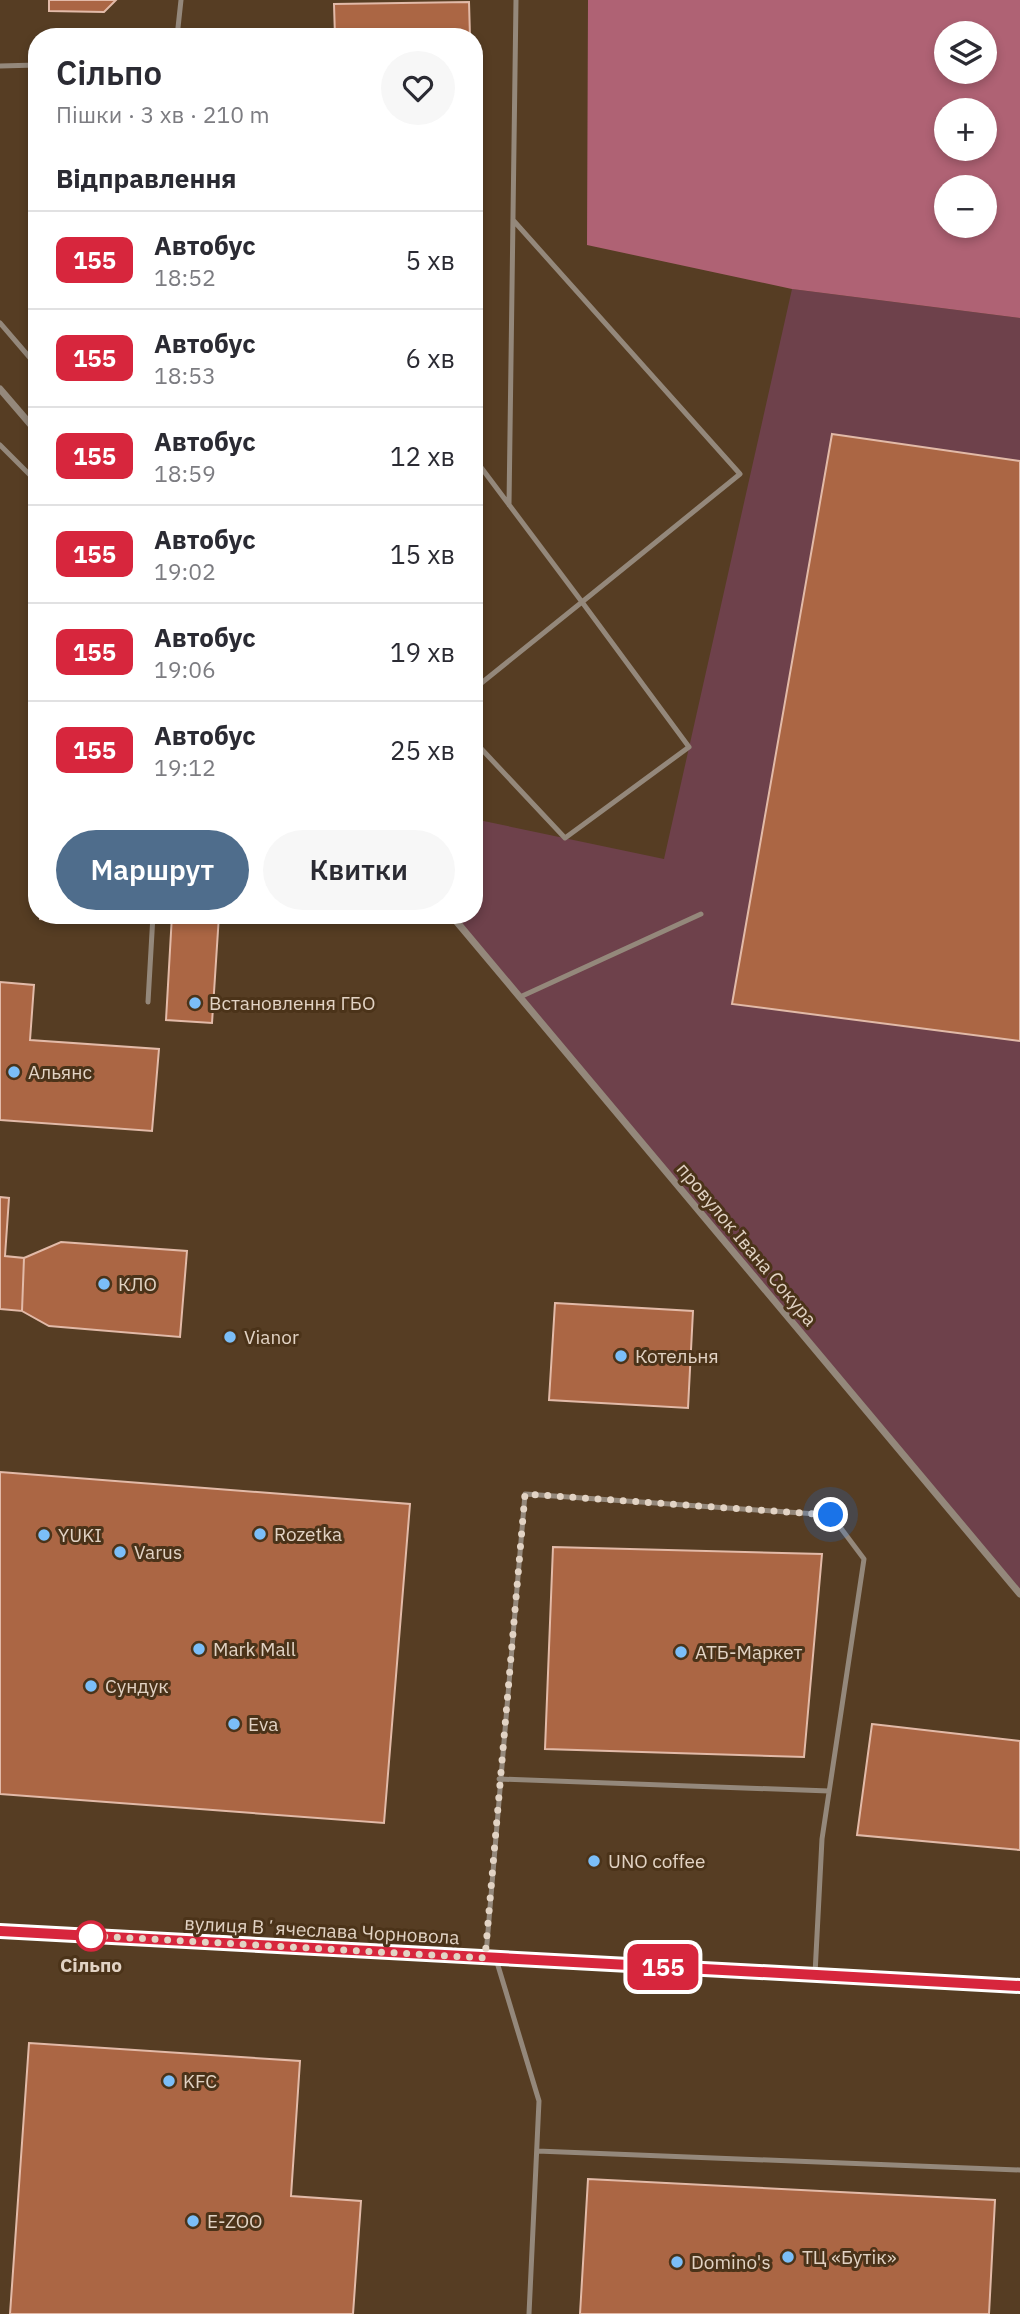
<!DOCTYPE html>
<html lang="uk">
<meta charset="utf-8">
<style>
:root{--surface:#fff;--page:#f7f7f7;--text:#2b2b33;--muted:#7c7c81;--line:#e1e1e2;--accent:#4f6d8c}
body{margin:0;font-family:"IBM Plex Sans",sans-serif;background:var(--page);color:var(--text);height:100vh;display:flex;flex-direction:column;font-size:26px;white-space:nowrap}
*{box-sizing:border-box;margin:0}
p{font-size:23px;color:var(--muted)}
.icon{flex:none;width:38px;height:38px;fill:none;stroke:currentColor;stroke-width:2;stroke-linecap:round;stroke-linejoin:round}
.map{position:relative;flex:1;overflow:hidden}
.side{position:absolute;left:28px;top:28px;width:455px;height:896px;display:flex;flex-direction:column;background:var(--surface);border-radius:28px;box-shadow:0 4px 10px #0003}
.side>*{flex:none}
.badge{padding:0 14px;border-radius:10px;font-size:24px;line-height:46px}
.fabs{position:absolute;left:934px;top:21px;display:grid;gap:14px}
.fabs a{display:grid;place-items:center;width:63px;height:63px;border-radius:50%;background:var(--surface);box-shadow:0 4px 10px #0003;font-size:35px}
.you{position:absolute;width:35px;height:35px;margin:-18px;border:5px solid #fff;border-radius:50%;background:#1a73e8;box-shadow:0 0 0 10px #1a73e833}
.map>.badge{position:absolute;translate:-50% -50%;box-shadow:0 0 0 4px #fff}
h2{padding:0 28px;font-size:26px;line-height:63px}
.round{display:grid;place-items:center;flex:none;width:74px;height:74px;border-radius:37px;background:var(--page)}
.summary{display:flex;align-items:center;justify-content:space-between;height:119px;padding:0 28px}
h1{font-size:33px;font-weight:600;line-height:52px}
.primary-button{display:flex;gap:14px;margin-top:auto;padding:14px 28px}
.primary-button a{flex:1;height:80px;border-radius:42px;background:var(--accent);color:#fff;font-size:28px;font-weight:600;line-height:80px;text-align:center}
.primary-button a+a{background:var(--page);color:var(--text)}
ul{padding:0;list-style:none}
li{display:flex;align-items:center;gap:21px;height:98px;padding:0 28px;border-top:2px solid var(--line)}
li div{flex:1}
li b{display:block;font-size:26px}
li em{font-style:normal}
li .badge{min-width:77px;font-weight:700;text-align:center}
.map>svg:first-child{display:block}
.green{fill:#6e414b}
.forest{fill:#af6274;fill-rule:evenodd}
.building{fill:#ab6644;stroke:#e2baa8;stroke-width:2}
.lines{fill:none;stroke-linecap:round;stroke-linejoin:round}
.lane{stroke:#94887b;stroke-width:5}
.street{stroke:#94887b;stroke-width:7}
.secondary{stroke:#c2ae9a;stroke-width:14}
.line-casing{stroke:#fff;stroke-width:16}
.line{stroke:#d7263d;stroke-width:10}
.walk{stroke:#e2d3c4;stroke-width:7;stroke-dasharray:0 12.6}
.poi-dot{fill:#7bbef8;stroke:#4b3319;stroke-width:2.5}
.stop-dot{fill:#fff;stroke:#d7263d;stroke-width:3.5}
.labels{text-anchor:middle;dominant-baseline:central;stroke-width:6;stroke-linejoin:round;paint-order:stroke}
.poi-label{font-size:19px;fill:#e2d3c4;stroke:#4b3319;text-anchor:start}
.street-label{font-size:19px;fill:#e2d3c4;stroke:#4b3319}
.stop-label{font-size:19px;font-weight:bold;fill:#e2d3c4;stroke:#4b3319}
</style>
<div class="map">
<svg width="1020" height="2314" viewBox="0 0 1020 2314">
<rect width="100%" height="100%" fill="#563d23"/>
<!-- green -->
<path class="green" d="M 792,289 L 1020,318 L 1020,1594 L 451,915 L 474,915 L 474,819 L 664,859 Z"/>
<!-- forest -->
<path class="forest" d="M 588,0 L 1020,0 L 1020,318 L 792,289 L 587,245 ZM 947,33 L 985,33 L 985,72 L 947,72 ZM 947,110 L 985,110 L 985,149 L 947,149 ZM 947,187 L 985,187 L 985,226 L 947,226 Z"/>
<!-- building -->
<path class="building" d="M 49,0 L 116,0 L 104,12 L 49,11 Z
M 469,2 L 470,37 L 335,37 L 334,4 Z
M 832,434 L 1020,461 L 1020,1041 L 732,1004 Z
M 40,915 L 89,915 L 88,923 L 40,919 Z
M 172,915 L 219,915 L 212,1023 L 166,1020 Z
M 0,982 L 34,985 L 30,1040 L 159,1049 L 152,1131 L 0,1120 Z
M 0,1197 L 9,1198 L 5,1256 L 24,1258 L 22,1311 L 0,1309 Z
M 61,1242 L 187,1251 L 180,1337 L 49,1326 L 22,1311 L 24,1258 Z
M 555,1303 L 693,1311 L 688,1408 L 549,1400 Z
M 0,1472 L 410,1504 L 384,1823 L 0,1794 Z
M 553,1547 L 822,1554 L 804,1757 L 545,1749 Z
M 872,1724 L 1020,1741 L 1020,1850 L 857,1835 Z
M 29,2043 L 300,2061 L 291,2196 L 361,2201 L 353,2314 L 10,2314 Z
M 588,2179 L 995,2200 L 989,2314 L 580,2314 Z"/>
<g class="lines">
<!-- lane -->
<path class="lane" d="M 177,37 L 181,0
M 0,66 L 37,65
M 0,323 L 37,366
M 0,445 L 37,482
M 474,458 L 582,602 L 474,689
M 509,505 L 516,0
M 474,741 L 565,838 L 689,747 L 582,602 L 740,474 L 513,220
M 520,997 L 701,914
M 148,1002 L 153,915
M 499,1779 L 829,1791
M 486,1955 L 525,1494 L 831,1515 L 864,1559 L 822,1839 L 815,1974
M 496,1959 L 539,2101 L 529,2314
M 537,2151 L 1020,2170"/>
<!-- street -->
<path class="street" d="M 0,389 L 37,432
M 451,915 L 1020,1594"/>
<!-- secondary -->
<path class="secondary" d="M 0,1931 L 1020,1986"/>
</g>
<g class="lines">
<!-- line casing -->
<g class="line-casing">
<path id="line" d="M 0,1931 L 1020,1986"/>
</g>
<!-- line -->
<use href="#line" class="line"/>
<!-- walk -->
<path class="walk" d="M 91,1936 L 79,1935 L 485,1958 L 525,1494 L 831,1515"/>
</g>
<!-- markers -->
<g class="poi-dot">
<circle cx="195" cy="1003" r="7"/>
<circle cx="14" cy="1072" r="7"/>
<circle cx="104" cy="1284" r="7"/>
<circle cx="230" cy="1337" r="7"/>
<circle cx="621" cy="1356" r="7"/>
<circle cx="260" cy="1534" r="7"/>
<circle cx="44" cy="1535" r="7"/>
<circle cx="120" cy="1552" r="7"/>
<circle cx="199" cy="1649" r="7"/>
<circle cx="681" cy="1652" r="7"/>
<circle cx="91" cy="1686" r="7"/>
<circle cx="234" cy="1724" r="7"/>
<circle cx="594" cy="1861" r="7"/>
<circle cx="169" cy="2081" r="7"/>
<circle cx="193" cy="2221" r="7"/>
<circle cx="788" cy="2257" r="7"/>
<circle cx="677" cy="2262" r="7"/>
</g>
<circle class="stop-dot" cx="91" cy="1936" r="14"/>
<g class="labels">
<!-- poi labels -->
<g class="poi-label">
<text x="209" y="1003">Встановлення ГБО</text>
<text x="28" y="1072">Альянс</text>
<text x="118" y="1284">КЛО</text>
<text x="244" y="1337">Vianor</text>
<text x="635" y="1356">Котельня</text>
<text x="274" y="1534">Rozetka</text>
<text x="58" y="1535">YUKI</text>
<text x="134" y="1552">Varus</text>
<text x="213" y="1649">Mark Mall</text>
<text x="695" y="1652">АТБ-Маркет</text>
<text x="105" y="1686">Сундук</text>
<text x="248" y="1724">Eva</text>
<text x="608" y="1861">UNO coffee</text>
<text x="183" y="2081">KFC</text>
<text x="207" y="2221">E-ZOO</text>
<text x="802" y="2257">ТЦ «Бутік»</text>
<text x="691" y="2262">Domino's</text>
</g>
<!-- street labels -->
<g class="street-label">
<text transform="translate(747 1244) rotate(50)">провулок Івана Сокура</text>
<text transform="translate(322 1930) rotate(3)">вулиця Вʼячеслава Чорновола</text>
</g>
<!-- stop labels -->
<g class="stop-label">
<text x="91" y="1965">Сільпо</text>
</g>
</g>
</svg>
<div class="fabs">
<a><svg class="icon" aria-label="layers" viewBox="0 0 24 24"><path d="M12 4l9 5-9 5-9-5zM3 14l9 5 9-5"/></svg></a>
<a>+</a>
<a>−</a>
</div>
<div class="you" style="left:831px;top:1515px"></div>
<b class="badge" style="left:663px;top:1967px;background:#d7263d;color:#fff">155</b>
<section class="side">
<div class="summary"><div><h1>Сільпо</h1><p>Пішки · 3 хв · 210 m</p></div><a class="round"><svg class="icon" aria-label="heart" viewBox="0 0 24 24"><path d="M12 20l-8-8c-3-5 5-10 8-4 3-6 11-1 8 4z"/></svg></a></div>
<h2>Відправлення</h2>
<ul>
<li><span class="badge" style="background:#d7263d;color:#fff">155</span><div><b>Автобус</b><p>18:52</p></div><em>5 хв</em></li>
<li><span class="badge" style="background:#d7263d;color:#fff">155</span><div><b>Автобус</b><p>18:53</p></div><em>6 хв</em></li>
<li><span class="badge" style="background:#d7263d;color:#fff">155</span><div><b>Автобус</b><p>18:59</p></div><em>12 хв</em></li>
<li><span class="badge" style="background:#d7263d;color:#fff">155</span><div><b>Автобус</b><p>19:02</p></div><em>15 хв</em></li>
<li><span class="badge" style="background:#d7263d;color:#fff">155</span><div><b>Автобус</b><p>19:06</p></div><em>19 хв</em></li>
<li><span class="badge" style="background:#d7263d;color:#fff">155</span><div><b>Автобус</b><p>19:12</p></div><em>25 хв</em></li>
</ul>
<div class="primary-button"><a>Маршрут</a><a>Квитки</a></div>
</section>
</div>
